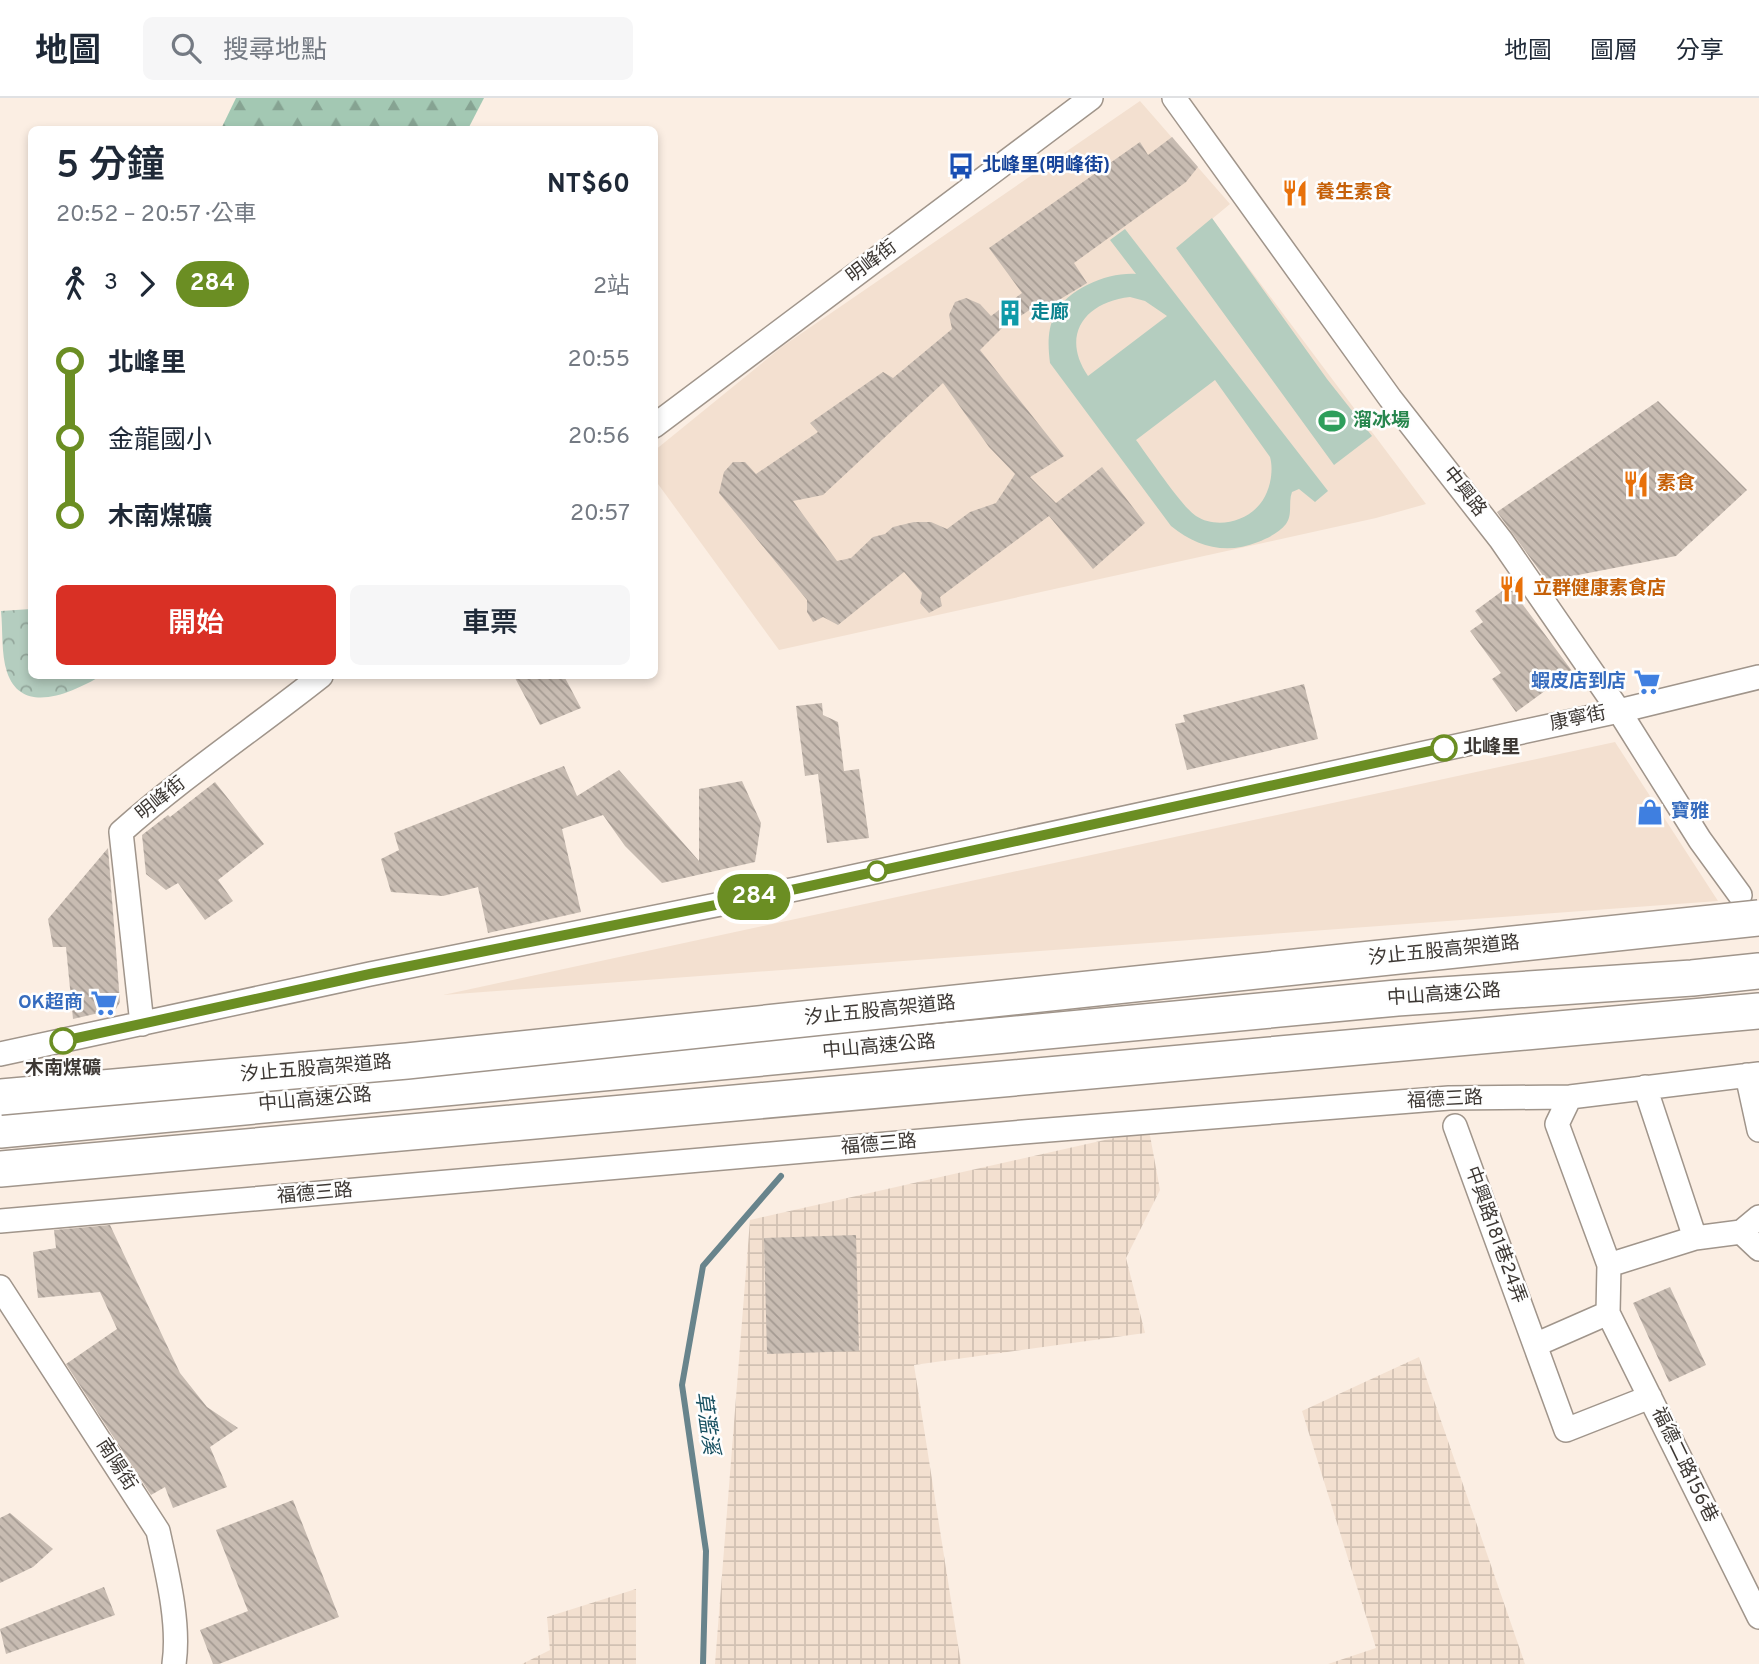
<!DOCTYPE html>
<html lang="zh-TW">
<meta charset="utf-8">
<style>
:root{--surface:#fff;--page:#f6f6f7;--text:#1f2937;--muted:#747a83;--line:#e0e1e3;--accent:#d93025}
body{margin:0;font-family:Overpass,"Noto Sans TC",sans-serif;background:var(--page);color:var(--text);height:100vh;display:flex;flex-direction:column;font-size:26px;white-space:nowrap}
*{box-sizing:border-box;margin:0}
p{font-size:23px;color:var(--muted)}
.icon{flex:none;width:38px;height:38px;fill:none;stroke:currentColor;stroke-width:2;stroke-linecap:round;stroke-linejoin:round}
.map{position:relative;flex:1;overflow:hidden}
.drawer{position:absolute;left:28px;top:28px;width:630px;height:553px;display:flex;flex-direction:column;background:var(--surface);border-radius:10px;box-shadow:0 4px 10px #0003}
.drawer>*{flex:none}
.badge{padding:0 14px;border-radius:23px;font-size:24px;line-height:46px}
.map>.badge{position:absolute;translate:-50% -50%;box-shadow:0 0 0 4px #fff}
.legs{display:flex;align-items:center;gap:10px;height:77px;padding:0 28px;font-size:23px}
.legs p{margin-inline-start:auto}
.summary{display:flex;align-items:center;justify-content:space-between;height:119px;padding:0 28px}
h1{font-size:38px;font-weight:600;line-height:52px}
.cta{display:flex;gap:14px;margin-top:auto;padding:14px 28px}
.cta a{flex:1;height:80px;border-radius:10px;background:var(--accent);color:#fff;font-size:28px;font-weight:600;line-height:80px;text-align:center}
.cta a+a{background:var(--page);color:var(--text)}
ul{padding:0 28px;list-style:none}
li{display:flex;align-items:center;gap:24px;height:77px;font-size:26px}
li i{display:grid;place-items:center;width:10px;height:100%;margin:0 9px;background:currentColor}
li i::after{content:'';width:18px;height:18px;margin:-9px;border:5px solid;border-radius:50%;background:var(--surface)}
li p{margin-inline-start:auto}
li:first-child i{background:linear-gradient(#0000 50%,currentColor 0)}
li:last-child i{background:linear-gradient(currentColor 50%,#0000 0)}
header{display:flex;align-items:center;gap:42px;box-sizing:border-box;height:98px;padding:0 35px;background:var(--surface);border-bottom:2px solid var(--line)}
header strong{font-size:33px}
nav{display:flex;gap:38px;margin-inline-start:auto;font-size:24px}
.search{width:490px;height:63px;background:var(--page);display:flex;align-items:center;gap:18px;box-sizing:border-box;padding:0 24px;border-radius:10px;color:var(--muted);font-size:26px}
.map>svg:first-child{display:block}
.built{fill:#f3e0d0}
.industrial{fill:url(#industrial-grid)}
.grass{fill:#b4cdbf;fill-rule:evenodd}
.forest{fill:url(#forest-firs)}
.park{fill:url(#park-crowns)}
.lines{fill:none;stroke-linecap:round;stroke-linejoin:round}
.stream{stroke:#68848c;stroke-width:6}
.building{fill:url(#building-back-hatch);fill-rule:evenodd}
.minor-casing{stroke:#a0958b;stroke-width:26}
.highway-casing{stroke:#a0958b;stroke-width:38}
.minor{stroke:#fff;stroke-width:23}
.highway{stroke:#fff;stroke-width:35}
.highway-bridge-casing{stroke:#a0958b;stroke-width:38;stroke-linecap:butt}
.highway-bridge{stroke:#fff;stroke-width:35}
.line-1-casing{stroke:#fff;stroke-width:16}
.line-1{stroke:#6b8e23;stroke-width:10}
.stop-1-dot{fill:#fff;stroke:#6b8e23;stroke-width:3.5}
.labels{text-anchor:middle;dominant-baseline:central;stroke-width:5;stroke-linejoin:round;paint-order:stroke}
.transit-label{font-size:19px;font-weight:bold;fill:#164399;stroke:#fefefe;text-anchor:start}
.food-label{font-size:19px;font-weight:bold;fill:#c56008;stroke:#fefefe;text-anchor:start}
.street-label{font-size:19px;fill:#3d3834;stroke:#fefefe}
.culture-label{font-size:19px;font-weight:bold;fill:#0d838f;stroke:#fefefe;text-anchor:start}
.leisure-label{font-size:19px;font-weight:bold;fill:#27864d;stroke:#fefefe;text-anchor:start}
.shop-label{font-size:19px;font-weight:bold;fill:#366cbe;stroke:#fefefe;text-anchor:end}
.stop-label{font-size:19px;font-weight:bold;fill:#3d3834;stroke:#fefefe;text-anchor:start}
.water-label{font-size:21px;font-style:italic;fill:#185061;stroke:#fefefe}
</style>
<header>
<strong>地圖</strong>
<div class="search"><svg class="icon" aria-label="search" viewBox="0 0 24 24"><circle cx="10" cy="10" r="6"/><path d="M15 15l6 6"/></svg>搜尋地點</div>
<nav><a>地圖</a><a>圖層</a><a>分享</a></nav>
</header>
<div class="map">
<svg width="1759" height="1566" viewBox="0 0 1759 1566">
<defs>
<pattern id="industrial-grid" width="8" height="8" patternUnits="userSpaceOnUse" patternTransform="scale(1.75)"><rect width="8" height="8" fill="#f3e0d0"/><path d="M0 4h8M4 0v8" fill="none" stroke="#d1c1b3"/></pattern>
<pattern id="forest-firs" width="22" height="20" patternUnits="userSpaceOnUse" patternTransform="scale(1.75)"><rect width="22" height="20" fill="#a3c8b3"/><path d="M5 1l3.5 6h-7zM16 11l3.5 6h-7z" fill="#86a392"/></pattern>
<pattern id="park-crowns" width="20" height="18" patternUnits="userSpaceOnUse" patternTransform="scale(1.75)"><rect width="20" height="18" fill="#b4cdbf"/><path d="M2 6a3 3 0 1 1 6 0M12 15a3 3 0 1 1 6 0" fill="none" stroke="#94a79c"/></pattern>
<pattern id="building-back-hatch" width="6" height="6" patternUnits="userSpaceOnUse" patternTransform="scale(1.75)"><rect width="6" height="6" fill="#c8bcb2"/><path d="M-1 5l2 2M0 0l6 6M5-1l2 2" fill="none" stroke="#a49a92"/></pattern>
</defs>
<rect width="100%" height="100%" fill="#fbeee3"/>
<!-- built -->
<path class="built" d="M 1140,3 L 1230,106 L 1212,121 L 1426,406 L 1376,420 L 779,552 L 658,386 L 654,353 L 783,248 Z
M 1615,644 L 1718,803 L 443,897 Z"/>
<!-- industrial -->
<path class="industrial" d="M 1149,1032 L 1160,1092 L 1126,1160 L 1145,1235 L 914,1267 L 961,1566 L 715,1566 L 750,1122 Z
M 1419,1259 L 1525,1566 L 1328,1566 L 1376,1550 L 1302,1313 Z
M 636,1491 L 636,1566 L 522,1566 L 550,1552 L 547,1519 Z"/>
<!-- grass -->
<path class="grass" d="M 1212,120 L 1327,281 L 1372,338 L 1334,367 L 1176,150 Z
M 1125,131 L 1328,393 L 1315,404 L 1299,391 L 1292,394 C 1288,404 1293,416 1286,426 C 1280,434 1268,440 1258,444 C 1226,457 1197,449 1171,428 L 1050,265 C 1048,249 1047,232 1055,216 C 1068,190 1109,174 1136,176 L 1110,142 ZM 1130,199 L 1145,203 L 1167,218 L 1088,278 C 1060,237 1085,204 1130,199 ZM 1215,282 L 1270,359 C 1274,373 1270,394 1260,406 C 1246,424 1216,431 1196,418 C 1182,409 1148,358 1136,342 Z"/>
<!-- forest -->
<path class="forest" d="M 236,0 L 484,0 L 468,31 L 221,31 Z"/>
<!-- park -->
<path class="park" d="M 31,511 L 32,578 L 101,578 C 73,594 22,619 7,574 C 1,556 3,532 1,513 Z"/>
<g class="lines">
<!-- stream -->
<path class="stream" d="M 703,1566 L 706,1453 L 682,1287 L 703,1168 L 781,1078"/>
</g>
<!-- building -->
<path class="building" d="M 1172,39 L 1198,69 L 1186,84 L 1074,165 L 1087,185 L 1039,214 L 1034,209 L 1001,231 L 980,252 L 1064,358 L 1030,379 L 1056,405 L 1102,369 L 1145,425 L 1093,471 L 1049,418 L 940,499 L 942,508 L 929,515 L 920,505 L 922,495 L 904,474 L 838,527 L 823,519 L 813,524 L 807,514 L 807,502 L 719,395 L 724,374 L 733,364 L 745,364 L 756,376 L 818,334 L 810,325 L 883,274 L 893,280 L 952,231 L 949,217 L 955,204 L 966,200 L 980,206 L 991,218 L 1022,195 L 989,150 L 1140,44 L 1148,57 ZM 943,285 L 989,349 L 1015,376 L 996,405 L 970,414 L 947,431 L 931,424 L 914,424 L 893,429 L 885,436 L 873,439 L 851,460 L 837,463 L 793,403 L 823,397 Z
M 1658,303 L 1747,392 L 1676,458 L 1547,483 L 1497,414 Z
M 1509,488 L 1572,573 L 1516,614 L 1492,581 L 1501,575 L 1470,533 L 1483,524 L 1475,513 Z
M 514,578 L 564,578 L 581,610 L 540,627 Z
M 1304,586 L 1318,641 L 1187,672 L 1175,626 L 1185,624 L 1183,617 Z
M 822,605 L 823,617 L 838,624 L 844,673 L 859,671 L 869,740 L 827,745 L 818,676 L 805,678 L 796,608 Z
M 564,668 L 577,698 L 619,672 L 699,763 L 699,691 L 742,683 L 761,725 L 755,764 L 662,785 L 625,748 L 603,717 L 562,731 L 581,814 L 488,835 L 478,789 L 443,798 L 391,794 L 381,761 L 399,752 L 394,735 Z
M 215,684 L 264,746 L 218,782 L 233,803 L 205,822 L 178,785 L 166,792 L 146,776 L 142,737 L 168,717 L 170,719 Z
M 108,750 L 120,904 L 116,911 L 73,921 L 66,849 L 53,849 L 48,821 Z
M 110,1127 L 180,1275 L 207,1309 L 238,1330 L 210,1349 L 227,1389 L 173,1410 L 165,1389 L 151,1397 L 66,1266 L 117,1231 L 100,1194 L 38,1200 L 33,1154 L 56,1150 L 54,1132 Z
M 856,1137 L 859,1253 L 767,1256 L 764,1140 Z
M 1670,1189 L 1706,1267 L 1669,1284 L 1633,1205 Z
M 293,1402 L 339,1519 L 219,1566 L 213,1566 L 200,1532 L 248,1513 L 216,1432 Z
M 10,1415 L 53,1451 L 33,1469 L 0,1485 L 0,1420 Z
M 104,1489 L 115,1517 L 6,1556 L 0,1531 Z"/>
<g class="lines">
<!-- minor casing -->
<g class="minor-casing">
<path id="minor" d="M 1174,0 L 1390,300 L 1501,442 L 1619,613 L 1700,742 L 1740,797
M 654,328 L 1091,0
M 142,926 L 121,734 C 184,678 254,631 321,578
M 0,956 L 370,876 L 796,791 L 1619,613 L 1759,579
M 1747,977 L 1759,1032
M 1645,989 L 1695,1140
M 1570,999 L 1557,1026 L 1609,1167
M 1455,1028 L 1566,1332 L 1650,1299
M 0,1123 L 1023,1034 L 1449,1000 L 1570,999 L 1759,976
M 1741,1134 L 1759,1151
M 1741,1134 L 1759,1119
M 0,1189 L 158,1433 C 167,1474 180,1525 174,1566
M 1608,1215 L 1759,1519
M 1535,1247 L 1608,1215 L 1609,1167 L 1695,1140 L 1741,1134"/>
</g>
<!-- highway casing -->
<g class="highway-casing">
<path id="highway" d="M 0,1032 L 1397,900 L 1692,880 L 1759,873
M 0,1071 L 1759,913"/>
</g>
<!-- minor -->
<use href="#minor" class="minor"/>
<!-- highway -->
<use href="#highway" class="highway"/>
<!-- highway-bridge casing -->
<g class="highway-bridge-casing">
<path id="highway-bridge" d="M 0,999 L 407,963 L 1759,820"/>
</g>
<!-- highway-bridge -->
<use href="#highway-bridge" class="highway-bridge"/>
</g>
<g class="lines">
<!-- line-1 casing -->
<g class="line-1-casing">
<path id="line-1" d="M 63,943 L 370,876 L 796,791 L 1444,650"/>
</g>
<!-- line-1 -->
<use href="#line-1" class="line-1"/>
</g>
<!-- icons -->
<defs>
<g id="bus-bare" transform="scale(2.1)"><path d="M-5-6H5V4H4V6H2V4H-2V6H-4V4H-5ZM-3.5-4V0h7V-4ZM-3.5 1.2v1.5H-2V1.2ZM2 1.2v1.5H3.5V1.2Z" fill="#1a4fb4" stroke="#fefefe" stroke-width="2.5" paint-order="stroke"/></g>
<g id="restaurant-bare" transform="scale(2.1)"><path d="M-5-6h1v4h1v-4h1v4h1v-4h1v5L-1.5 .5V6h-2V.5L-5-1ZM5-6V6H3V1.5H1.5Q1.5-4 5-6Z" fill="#e8710a" stroke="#fefefe" stroke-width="2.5" paint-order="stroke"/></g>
<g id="building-bare" transform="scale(2.1)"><path d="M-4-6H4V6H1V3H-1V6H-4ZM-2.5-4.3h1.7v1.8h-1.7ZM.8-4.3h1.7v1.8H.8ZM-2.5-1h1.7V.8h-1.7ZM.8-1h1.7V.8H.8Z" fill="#0f9aa8" stroke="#fefefe" stroke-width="2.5" paint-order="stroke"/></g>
<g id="stadium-bare" transform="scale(2.1)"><path d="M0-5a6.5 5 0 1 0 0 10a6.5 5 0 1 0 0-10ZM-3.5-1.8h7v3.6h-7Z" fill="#2e9e5b" stroke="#fefefe" stroke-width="2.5" paint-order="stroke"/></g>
<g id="supermarket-bare" transform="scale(2.1)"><path d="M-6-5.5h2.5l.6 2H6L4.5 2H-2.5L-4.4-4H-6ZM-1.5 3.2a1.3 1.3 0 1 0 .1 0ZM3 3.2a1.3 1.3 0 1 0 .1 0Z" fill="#3f7fe0" stroke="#fefefe" stroke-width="2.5" paint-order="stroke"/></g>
<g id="shop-bare" transform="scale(2.1)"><path d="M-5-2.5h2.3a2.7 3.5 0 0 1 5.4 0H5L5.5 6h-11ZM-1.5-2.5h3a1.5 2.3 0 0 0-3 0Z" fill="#3f7fe0" stroke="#fefefe" stroke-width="2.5" paint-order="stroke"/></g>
</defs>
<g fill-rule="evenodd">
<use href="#bus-bare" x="961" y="68"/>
<use href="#restaurant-bare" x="1295" y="95"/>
<use href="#building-bare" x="1010" y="215"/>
<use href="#stadium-bare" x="1332" y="323"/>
<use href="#restaurant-bare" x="1636" y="386"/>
<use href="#restaurant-bare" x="1512" y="491"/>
<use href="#supermarket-bare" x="1647" y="584"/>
<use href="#shop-bare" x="1650" y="714"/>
<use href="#supermarket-bare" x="104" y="905"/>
</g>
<!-- markers -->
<g class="stop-1-dot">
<circle cx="1444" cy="650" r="12"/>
<circle cx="877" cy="773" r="9"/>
<circle cx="63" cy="943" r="12"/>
</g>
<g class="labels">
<!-- transit labels -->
<g class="transit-label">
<text x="982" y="68">北峰里(明峰街)</text>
</g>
<!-- food labels -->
<g class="food-label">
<text x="1316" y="95">養生素食</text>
<text x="1657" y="386">素食</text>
<text x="1533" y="491">立群健康素食店</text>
</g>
<!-- street labels -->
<g class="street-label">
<text transform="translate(872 164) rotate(-37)">明峰街</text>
<text transform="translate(1464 394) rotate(52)">中興路</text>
<text transform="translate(1578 621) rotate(-12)">康寧街</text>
<text transform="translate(161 701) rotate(-39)">明峰街</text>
<text transform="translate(1444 853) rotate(-6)">汐止五股高架道路</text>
<text transform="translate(1444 897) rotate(-4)">中山高速公路</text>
<text transform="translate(880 913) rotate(-6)">汐止五股高架道路</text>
<text transform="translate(879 949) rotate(-5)">中山高速公路</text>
<text transform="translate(316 971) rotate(-5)">汐止五股高架道路</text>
<text transform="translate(315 1002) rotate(-5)">中山高速公路</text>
<text transform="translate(1445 1002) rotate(-3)">福德三路</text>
<text transform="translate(879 1047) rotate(-5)">福德三路</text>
<text transform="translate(315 1096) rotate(-5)">福德三路</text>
<text transform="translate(1495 1137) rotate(70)">中興路181巷24弄</text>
<text transform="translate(116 1367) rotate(57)">南陽街</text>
<text transform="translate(1684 1367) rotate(64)">福德二路156巷</text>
</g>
<!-- culture labels -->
<g class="culture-label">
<text x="1031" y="215">走廊</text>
</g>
<!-- leisure labels -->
<g class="leisure-label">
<text x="1353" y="323">溜冰場</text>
</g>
<!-- shop labels -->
<g class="shop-label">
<text x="1626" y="584">蝦皮店到店</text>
<text x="1671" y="714" text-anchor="start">寶雅</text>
<text x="83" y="905">OK超商</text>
</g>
<!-- stop labels -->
<g class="stop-label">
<text x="1463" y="650">北峰里</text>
<text x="63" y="971" text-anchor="middle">木南煤礦</text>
</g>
<!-- water labels -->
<g class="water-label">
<text transform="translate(706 1325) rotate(82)">草濫溪</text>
</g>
</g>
</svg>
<b class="badge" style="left:754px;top:799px;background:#6b8e23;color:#fff">284</b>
<section class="drawer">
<div class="summary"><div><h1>5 分鐘</h1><p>20:52 – 20:57 · 公車</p></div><b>NT$60</b></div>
<div class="legs"><svg class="icon" aria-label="walk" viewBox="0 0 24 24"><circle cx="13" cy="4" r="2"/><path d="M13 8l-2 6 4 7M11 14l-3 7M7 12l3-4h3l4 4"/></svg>3<svg class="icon" aria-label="forward" viewBox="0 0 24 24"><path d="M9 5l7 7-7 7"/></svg><b class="badge" style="background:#6b8e23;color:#fff">284</b><p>2站</p></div>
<ul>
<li><i style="color:#6b8e23"></i><b>北峰里</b><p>20:55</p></li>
<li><i style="color:#6b8e23"></i><span>金龍國小</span><p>20:56</p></li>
<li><i style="color:#6b8e23"></i><b>木南煤礦</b><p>20:57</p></li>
</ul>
<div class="cta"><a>開始</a><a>車票</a></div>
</section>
</div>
